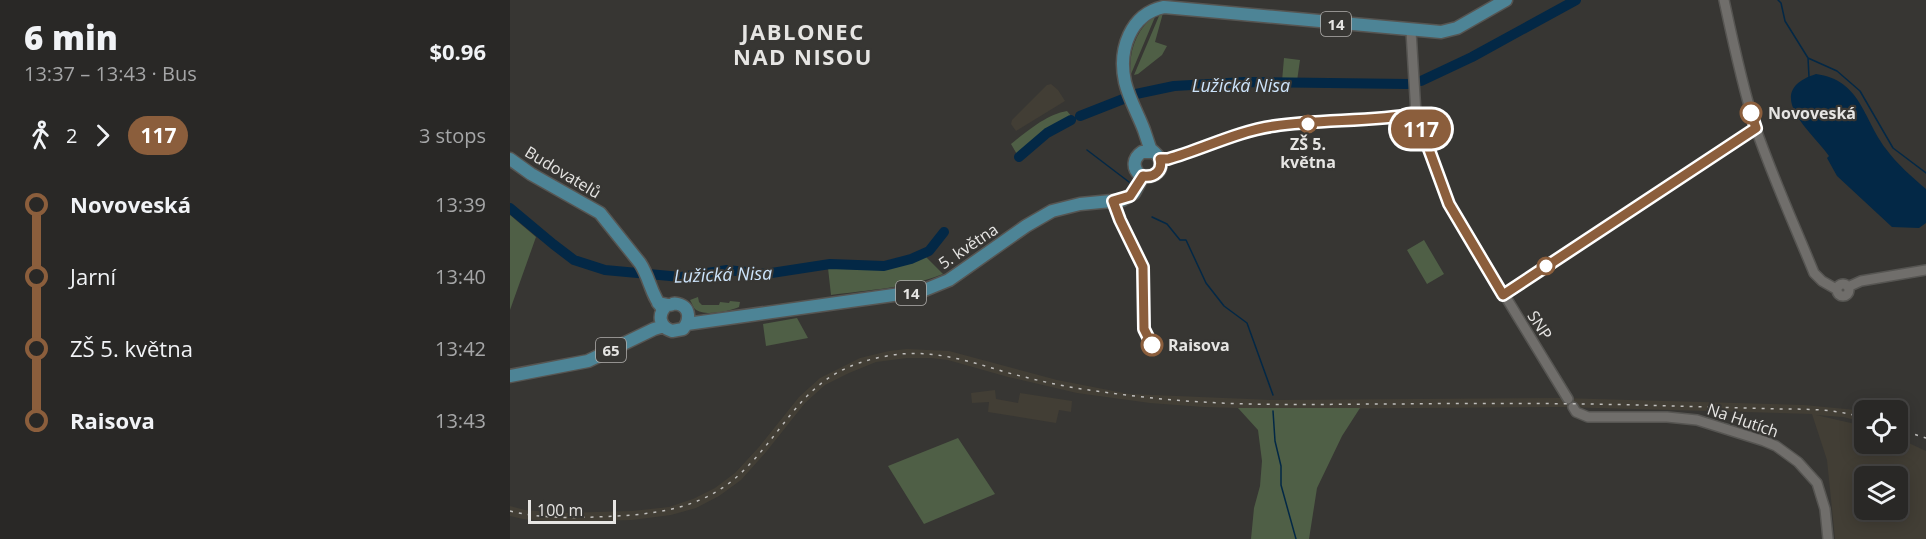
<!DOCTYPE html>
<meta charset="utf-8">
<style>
:root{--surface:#292826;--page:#31302e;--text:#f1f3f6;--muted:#a5a6a7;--line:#454443}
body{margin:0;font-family:"Open Sans",sans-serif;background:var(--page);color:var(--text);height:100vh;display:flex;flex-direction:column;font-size:22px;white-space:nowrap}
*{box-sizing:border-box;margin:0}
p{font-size:20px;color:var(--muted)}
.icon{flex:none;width:33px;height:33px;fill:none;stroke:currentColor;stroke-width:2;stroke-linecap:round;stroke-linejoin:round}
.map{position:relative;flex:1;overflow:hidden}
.drawer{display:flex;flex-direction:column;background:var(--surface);width:510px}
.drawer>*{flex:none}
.badge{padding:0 12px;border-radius:20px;font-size:21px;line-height:39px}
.controls{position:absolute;left:1344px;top:400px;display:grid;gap:12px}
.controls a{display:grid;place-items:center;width:54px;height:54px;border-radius:9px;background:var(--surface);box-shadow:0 3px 15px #0003,0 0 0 2px var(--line);font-size:30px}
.scale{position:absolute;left:18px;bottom:15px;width:88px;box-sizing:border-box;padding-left:6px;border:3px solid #e6e5e3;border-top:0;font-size:16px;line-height:21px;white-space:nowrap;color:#e6e5e3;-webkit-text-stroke:4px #373633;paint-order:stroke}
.map>.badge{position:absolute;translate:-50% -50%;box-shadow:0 0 0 3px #fff}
.legs{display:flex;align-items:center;gap:9px;height:66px;padding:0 24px;font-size:20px}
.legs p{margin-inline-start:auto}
.head{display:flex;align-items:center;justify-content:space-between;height:102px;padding:0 24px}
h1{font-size:33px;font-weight:800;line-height:45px}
ul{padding:0 24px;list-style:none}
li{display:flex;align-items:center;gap:21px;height:72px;font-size:22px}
li i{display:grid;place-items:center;width:9px;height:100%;margin:0 8px;background:currentColor}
li i::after{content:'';width:15px;height:15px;margin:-8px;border:4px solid;border-radius:50%;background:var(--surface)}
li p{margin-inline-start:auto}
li:first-child i{background:linear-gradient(#0000 50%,currentColor 0)}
li:last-child i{background:linear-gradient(currentColor 50%,#0000 0)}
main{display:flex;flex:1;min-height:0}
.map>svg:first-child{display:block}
.built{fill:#423e35;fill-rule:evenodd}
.green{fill:#4f5f46}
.water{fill:#032846}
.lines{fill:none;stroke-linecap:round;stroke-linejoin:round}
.stream{stroke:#032846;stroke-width:1.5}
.river{stroke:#032846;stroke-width:10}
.minor-casing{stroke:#565552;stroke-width:12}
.major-casing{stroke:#565552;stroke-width:15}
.minor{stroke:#706e6b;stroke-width:9}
.major{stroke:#4d8496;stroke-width:12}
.rail{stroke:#bfbebc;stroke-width:1.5;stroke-dasharray:3 6;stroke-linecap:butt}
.line-1-casing{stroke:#fff;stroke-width:14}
.line-1{stroke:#8b5e3c;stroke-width:9}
.stop-1-dot{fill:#fff;stroke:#8b5e3c;stroke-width:3}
.labels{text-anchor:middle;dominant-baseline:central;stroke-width:4.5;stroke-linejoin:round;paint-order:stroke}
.shield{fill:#373633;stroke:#b2b0ae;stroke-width:1.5}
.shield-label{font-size:15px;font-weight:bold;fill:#e6e5e3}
.stop-label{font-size:16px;font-weight:bold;fill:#e6e5e3;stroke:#373633;text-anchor:start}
.street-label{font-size:16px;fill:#e6e5e3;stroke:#373633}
.water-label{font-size:18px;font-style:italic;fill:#cde4fb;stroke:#373633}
.district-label{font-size:22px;font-weight:bold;letter-spacing:1.5px;fill:#e6e5e3;stroke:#373633}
</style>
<main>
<section class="drawer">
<div class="head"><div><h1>6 min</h1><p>13:37 – 13:43 · Bus</p></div><b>$0.96</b></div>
<div class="legs"><svg class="icon" aria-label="walk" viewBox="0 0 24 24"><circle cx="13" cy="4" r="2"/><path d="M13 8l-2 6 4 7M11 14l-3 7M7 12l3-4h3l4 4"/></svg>2<svg class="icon" aria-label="forward" viewBox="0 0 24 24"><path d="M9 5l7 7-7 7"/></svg><b class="badge" style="background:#8b5e3c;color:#fff">117</b><p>3 stops</p></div>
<ul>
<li><i style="color:#8b5e3c"></i><b>Novoveská</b><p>13:39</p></li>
<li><i style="color:#8b5e3c"></i><span>Jarní</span><p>13:40</p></li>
<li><i style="color:#8b5e3c"></i><span>ZŠ 5. května</span><p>13:42</p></li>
<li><i style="color:#8b5e3c"></i><b>Raisova</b><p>13:43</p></li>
</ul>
</section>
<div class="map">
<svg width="1416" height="539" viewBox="0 0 1416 539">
<rect width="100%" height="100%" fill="#373633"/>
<!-- built -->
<path class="built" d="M 537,85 L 541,84 L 548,90 L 555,101 L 506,131 L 501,124 L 502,120 Z
M 397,349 L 439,351 L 547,380 L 619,394 L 764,400 L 1051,398 L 1294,405 L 1346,410 L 1354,413 L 1354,422 L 1333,417 L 1306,415 L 1354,426 L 1354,444 L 1388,444 L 1388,438 L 1416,451 L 1416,539 L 1325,539 L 1317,460 L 1302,414 L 1051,407 L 764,409 L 694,407 L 640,403 L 567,393 L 498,377 L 438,360 L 421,358 L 397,358 L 366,362 L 339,373 L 315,385 L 295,403 L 256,452 L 231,480 L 209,496 L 186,508 L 161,515 L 122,520 L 51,522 L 13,519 L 0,516 L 0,506 L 15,510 L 51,513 L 122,511 L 159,507 L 183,499 L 205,488 L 225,473 L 249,447 L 289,397 L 310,378 L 350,358 L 379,351 ZM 1354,477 L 1388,477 L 1388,510 L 1354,510 Z
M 485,390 L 486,399 L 508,403 L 510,393 L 562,401 L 561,412 L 549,410 L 546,423 L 478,412 L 479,402 L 462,403 L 461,393 Z"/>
<!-- green -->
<path class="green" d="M 653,13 L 645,42 L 657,46 L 652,55 L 628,74 L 624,75 L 649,16 Z
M 645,15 L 645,17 L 621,74 C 618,51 627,29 645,15 Z
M 774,58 L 790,60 L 787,81 L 772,81 Z
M 557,111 L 562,117 L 538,131 L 508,156 L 501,144 C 516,132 537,114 557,111 Z
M 0,215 L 26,237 L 0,310 Z
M 914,240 L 934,274 L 917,284 L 897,250 Z
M 416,257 L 433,274 C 398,288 358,290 321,295 L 318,268 L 371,270 Z
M 188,297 L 189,302 L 192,305 L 209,305 L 210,302 L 219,303 L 220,301 L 230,302 L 229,307 C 220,311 194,317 185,309 C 183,307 182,303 180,300 Z
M 287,318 L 298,338 L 256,346 L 253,324 Z
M 728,408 L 850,408 L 832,436 L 807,488 L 799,539 L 741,539 L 744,508 L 750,486 L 752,461 L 748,430 Z
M 448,438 L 485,494 L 414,524 L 378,466 Z"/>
<!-- water -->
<path class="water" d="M 1306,74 C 1351,80 1353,119 1376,149 C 1387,164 1402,177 1416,189 L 1416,223 L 1409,228 L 1382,227 L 1327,176 L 1317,158 L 1319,156 C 1303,133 1250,92 1306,74 Z"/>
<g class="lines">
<!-- stream -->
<path class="stream" d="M 1268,0 L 1271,3 L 1275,21 L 1298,58 L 1327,71 L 1350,91 L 1383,148 L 1416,173
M 1298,58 L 1299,77
M 577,150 L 619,182
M 642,217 L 657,224 L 670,240 L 676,240 L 696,283 L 714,306 L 737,323 L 763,395
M 763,411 L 765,441 L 771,466 L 771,485 L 786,539"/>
<!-- river -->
<path class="river" d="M 911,81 L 962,57 L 1066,0
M 570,116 L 626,94 L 664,86 L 735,82 L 898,84
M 509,157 L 537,133 L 561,120
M 0,208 L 43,244 L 64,260 L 95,270 L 171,277 L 217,270 L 255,274 L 320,264 L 374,266 L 401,259 L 419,251 L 434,232"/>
<!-- minor casing -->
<g class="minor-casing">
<path id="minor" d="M 1214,0 C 1223,42 1232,85 1245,126 C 1262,176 1284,224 1304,273 L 1312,281 L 1326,289
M 901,31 L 906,114 L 939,204 L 1058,399
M1327 290a6 6 0 1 1 12 0a6 6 0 1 1-12 0Z
M 1340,286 L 1351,281 L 1416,270
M 1063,407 L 1066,412 L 1078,417 L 1157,417 L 1187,420 L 1254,441 L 1266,446 L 1288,462 L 1307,483 L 1315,509 L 1318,539"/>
</g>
<!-- major casing -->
<g class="major-casing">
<path id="major" d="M 643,152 L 632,152 C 623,158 622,168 630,175 C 641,179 654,173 650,160 C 649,155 643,152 640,148 C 638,142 636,136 634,130 C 628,114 619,99 615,82 C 608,50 620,14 654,7 L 931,32 L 947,28 L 996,0
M 0,159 L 21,174 L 90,213 L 130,263 C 140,278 141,296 153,309
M 148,303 C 150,303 156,305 158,305 C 166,305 160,302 168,304 C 181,307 180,321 173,329 L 162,331 C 149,327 147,314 157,305
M 177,324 L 412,291 L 439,280 L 516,226 L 542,211 L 570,204 L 612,200 L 624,193 L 633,176
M 0,376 L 78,361 L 144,329 L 154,326"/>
</g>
<!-- minor -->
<use href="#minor" class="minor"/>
<!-- major -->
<use href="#major" class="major"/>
<!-- rail -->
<path class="rail" d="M 1388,429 L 1416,438
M 0,511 C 28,518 56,518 85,517 C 138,515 190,512 231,473 C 283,423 294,370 377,356 C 418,348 456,360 495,372 C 525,380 555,387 586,391 C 621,396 657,400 692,402 C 756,406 821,404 885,404 C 978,403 1070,403 1163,406 C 1198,407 1234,408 1270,409 C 1298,409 1327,409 1354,418"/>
</g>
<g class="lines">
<!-- line-1 casing -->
<g class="line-1-casing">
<path id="line-1" d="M 642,345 L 634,329 L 633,267 L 610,220 L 603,201 L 620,196 L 633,176 C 645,178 653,170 650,159 L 658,159 C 693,149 728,131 764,126 C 811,119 859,122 906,114 L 939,204 L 993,295 L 1246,128 L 1241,113"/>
</g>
<!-- line-1 -->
<use href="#line-1" class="line-1"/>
</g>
<!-- markers -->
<g class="stop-1-dot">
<circle cx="1241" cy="113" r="10"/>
<circle cx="798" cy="124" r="8"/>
<circle cx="1036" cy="266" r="8"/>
<circle cx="642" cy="345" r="10"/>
</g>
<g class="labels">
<!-- shield labels -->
<g class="shield">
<rect x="811" y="12" width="30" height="24" rx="4.5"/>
<rect x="386" y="281" width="30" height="24" rx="4.5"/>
<rect x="86" y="338" width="30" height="24" rx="4.5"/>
</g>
<g class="shield-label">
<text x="826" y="24">14</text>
<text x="401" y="293">14</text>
<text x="101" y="350">65</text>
</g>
<!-- stop labels -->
<g class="stop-label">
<text x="1258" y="113">Novoveská</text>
<text x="798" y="144" text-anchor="middle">ZŠ 5.<tspan x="798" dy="18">května</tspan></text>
<text x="658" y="345">Raisova</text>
</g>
<!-- street labels -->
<g class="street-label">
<text transform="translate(53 172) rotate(31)">Budovatelů</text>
<text transform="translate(458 246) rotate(-34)">5. května</text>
<text transform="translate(1030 325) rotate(57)">SNP</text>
<text transform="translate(1233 420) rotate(19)">Na Hutích</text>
</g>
<!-- water labels -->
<g class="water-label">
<text x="731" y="85">Lužická Nisa</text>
<text transform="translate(213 274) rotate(-2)">Lužická Nisa</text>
</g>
<!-- district labels -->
<g class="district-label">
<text x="293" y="31">JABLONEC<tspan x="293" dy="25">NAD NISOU</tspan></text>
</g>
</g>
</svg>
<div class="controls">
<a><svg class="icon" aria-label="locate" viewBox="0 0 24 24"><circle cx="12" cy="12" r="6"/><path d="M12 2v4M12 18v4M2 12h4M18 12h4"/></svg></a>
<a><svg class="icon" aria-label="layers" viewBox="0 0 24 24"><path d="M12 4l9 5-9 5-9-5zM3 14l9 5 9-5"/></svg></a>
</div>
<div class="scale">100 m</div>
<b class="badge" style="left:911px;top:129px;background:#8b5e3c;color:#fff">117</b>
</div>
</main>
